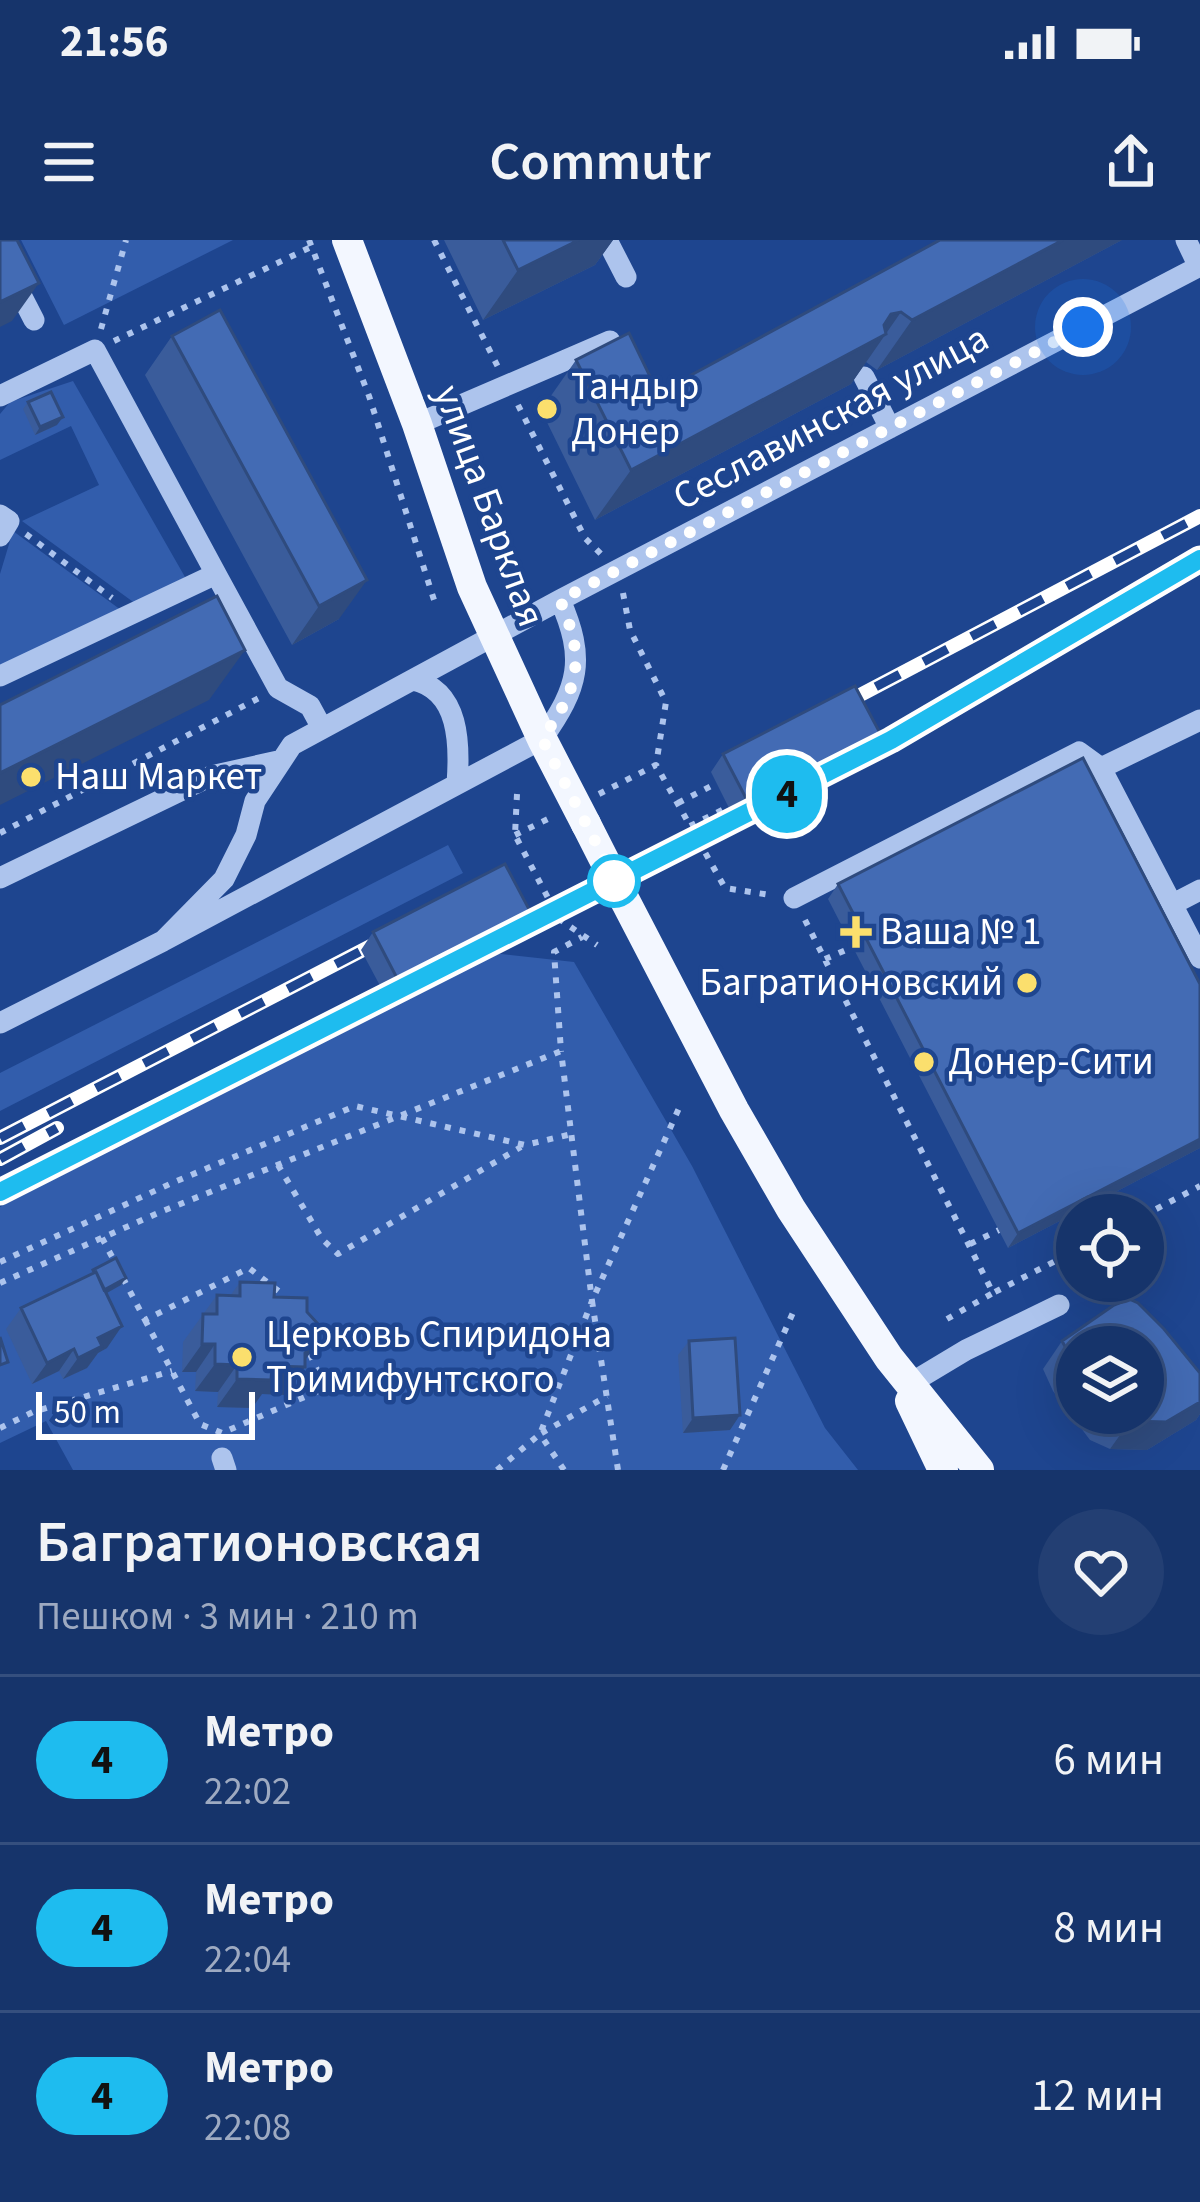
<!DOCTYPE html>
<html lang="ru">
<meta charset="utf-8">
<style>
:root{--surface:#16346b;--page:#233f73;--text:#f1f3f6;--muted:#9eaac1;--line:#354f7e}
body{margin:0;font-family:"Source Sans 3",sans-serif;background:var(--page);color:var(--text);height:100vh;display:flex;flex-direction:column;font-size:45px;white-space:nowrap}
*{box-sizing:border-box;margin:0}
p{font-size:39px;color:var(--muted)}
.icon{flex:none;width:66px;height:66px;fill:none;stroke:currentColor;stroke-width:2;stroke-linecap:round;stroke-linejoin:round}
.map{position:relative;height:1230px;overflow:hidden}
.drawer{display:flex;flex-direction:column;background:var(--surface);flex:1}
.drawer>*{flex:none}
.badge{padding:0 24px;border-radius:39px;font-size:42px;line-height:78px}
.controls{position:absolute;left:1056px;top:954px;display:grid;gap:24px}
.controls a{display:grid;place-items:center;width:108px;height:108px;border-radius:50%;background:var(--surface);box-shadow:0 12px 48px #0002,0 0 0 3px var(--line);font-size:60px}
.scale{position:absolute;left:36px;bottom:30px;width:219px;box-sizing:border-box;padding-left:12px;border:6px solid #fff;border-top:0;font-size:33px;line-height:42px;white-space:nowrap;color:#fff;-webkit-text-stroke:9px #1e458f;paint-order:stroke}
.you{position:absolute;width:60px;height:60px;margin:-30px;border:9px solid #fff;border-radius:50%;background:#1a73e8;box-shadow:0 0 0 18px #1a73e833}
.map>.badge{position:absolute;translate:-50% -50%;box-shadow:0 0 0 6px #fff}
.round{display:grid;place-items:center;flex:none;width:126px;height:126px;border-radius:63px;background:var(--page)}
.headline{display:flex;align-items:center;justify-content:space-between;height:204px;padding:0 36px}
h1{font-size:57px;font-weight:600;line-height:90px}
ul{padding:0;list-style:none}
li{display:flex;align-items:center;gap:36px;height:168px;padding:0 36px;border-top:3px solid var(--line)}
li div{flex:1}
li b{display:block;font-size:45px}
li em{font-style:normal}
li .badge{min-width:132px;font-weight:700;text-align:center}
.status{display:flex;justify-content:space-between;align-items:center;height:84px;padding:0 60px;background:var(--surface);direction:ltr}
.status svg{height:33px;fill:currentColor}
header{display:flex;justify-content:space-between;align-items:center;height:156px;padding:0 36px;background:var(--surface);font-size:54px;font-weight:600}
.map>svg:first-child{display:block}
.green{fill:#325dac}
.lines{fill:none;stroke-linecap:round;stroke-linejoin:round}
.path{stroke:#adc4ed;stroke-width:6;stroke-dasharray:6 9;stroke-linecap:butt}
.minor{stroke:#adc4ed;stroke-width:21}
.major{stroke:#f3f7ff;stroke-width:30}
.rail-casing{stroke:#fff;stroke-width:14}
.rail{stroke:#1e458f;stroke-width:9;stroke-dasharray:27;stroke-linecap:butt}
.major-bridge{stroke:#f3f7ff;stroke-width:30}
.wall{fill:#3a5c9b;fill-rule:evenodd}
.shaded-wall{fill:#2f4b7e}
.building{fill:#436bb4;stroke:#2f4b7e;stroke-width:3}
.line-casing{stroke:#fff;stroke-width:27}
.line{stroke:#1ebcef;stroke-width:18}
.walk{stroke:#fff;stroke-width:12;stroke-dasharray:0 21.6}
.poi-dot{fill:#fbdf6d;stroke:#1e458f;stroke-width:4.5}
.stop-dot{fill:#fff;stroke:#1ebcef;stroke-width:6}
.labels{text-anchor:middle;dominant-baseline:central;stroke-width:9;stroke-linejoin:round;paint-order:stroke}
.poi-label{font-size:39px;fill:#fff;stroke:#1e458f;text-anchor:start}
.street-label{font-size:39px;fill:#fff;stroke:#1e458f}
</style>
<div class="status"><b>21:56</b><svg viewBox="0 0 49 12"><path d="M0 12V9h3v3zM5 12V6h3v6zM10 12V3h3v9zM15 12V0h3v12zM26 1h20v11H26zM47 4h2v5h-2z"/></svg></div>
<header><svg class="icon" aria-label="menu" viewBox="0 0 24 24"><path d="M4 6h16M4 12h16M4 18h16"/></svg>Commutr<svg class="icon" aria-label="share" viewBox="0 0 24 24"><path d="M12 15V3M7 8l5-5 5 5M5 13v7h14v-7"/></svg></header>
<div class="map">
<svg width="1200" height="1230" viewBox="0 0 1200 1230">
<rect width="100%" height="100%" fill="#1e458f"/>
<!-- green -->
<path class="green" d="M 21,0 L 233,0 L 64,85 Z
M 73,141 L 185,337 L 136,364 L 22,281 L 99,245 L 71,186 L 0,220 L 0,174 L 10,162 Z
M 13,291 L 121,370 L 0,429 L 0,334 Z
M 448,605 L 463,633 L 0,871 L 0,833 Z
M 493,713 L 574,722 L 692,926 L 825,1188 L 858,1230 L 73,1230 L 46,1181 L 0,1203 L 0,967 Z"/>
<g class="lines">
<!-- path -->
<path class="path" d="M 309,0 L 369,156 L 435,363
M 434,0 L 498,127
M 101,89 L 126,0
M 114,101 L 311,7
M 518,165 L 585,298 L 602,315
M 26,294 L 112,358
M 623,353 L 630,390 L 666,462 L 656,525
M 517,554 L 515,595 L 559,679 L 597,705
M 599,554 L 656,525 L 725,648 L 770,655
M 678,563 L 715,544
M 690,586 L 728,567
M 0,593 L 259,458
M 515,595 L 550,578
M 805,680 L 993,1053 L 1077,1010
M 825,719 L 853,707
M 278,925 L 322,999 L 338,1014 L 521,907
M 1143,976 L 1200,946
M 102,998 L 117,1026
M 970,1004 L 999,990
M 0,1022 L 172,943 L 355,866 L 525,905 L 572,894
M 123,1038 L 145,1080 L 249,1028 L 281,1053 L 286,1063
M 0,1043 L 158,973 L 561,811 L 554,712 L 582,697
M 947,1079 L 993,1053
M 145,1080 L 200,1184 L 222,1193 L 325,1148 L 307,1107
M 0,1188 L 33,1172 L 172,1131
M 497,1230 L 540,1194 L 592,1061 L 561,811
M 564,1230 L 540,1194 L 607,1156
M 618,1230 L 592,1061 L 680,866
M 723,1230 L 795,1068"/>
<!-- minor -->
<path class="minor" d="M 607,0 L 626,37
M 1186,0 L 1199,27
M 0,14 L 34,80
M 864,137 L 890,188
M 0,156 L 95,110 L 216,334
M 417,184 L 610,101 L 622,124
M 0,275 L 9,281 L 0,296
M 0,436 L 216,334 L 278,448 L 310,466 L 322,488
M 413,440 C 460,450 460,505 457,544
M 1101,528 L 1200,480
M 0,638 L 211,536 L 278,521
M 794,658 L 1079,512 L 1101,528 L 1200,718
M 1173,664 L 1200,650
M 163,701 L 224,639 L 246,595 L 255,561 L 292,505 L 560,360 L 1200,26
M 0,783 L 163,701 L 542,499 C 579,447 586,419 560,360
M 911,1143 L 966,1110 L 1059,1065
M 222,1218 L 226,1230"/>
<!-- major -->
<path class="major" d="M 347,0 L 417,184 L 472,347 L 542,499 L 586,584
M 619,649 L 734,870 L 791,969 L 889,1118 L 979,1230
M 910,1161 L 943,1230"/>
<!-- rail casing -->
<g class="rail-casing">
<path id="rail" d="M 828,472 L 1200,276
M 735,581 L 891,500 L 1200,319
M 0,898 L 390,696
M 0,919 L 57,888
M 0,952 L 499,700"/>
</g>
<!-- rail -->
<use href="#rail" class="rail"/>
<!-- major-bridge -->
<path class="major-bridge" d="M 586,584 L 619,649"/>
</g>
<!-- wall -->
<path class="wall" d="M 444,0 L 613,0 L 595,25 L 483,80 Z
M 1122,0 L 877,130 L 866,122 L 851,144 L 595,280 L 541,170 L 576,120 L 658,153 Z
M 172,96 L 339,379 L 292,405 L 145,135 Z
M 28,162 L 57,185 L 35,195 L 23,169 Z
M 880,493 L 867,511 L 735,580 L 711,532 L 723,514 Z
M 838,644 L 1200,744 L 1200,908 L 1008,1008 L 828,659 Z
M 530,671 L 517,689 L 386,757 L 361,710 L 373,692 Z
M 93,1030 L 121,1045 L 106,1053 L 107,1108 L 98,1113 L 87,1128 L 63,1139 L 59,1131 L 32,1144 L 6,1089 L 21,1068 L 90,1035 Z
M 240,1042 L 274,1057 L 305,1120 L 305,1127 L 285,1155 L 262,1154 L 252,1168 L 217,1167 L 218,1152 L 195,1151 L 196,1132 L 182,1132 L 183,1102 L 217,1055 L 230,1056 Z
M 1129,1059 L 1138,1063 L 1164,1089 L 1200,1133 L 1200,1174 L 1196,1180 L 1147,1210 L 1110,1209 L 1090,1200 L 1053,1151 L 1043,1129 L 1062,1101 L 1114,1065 ZM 1077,1107 L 1143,1107 L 1143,1173 L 1077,1173 Z
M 689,1101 L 730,1190 L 683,1193 L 678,1115 Z"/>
<!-- shaded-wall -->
<path class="shaded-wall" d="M 579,0 L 613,0 L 595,25 L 483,80 L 518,30 Z
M 1063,0 L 1122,0 L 877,130 L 912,80 Z
M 39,43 L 12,81 L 0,87 L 0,62 Z
M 901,72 L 851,144 L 595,280 L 631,230 L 891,74 Z
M 63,177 L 57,185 L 35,195 L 40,187 Z
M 367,340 L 339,379 L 292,405 L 319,366 Z
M 245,410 L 209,460 L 0,565 L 0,533 Z
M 880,493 L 867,511 L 735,580 L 748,562 Z
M 530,671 L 517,689 L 386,757 L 398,740 Z
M 1200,899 L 1200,908 L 1008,1008 L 1018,993 Z
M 126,1038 L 121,1045 L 98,1058 L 104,1050 Z
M 122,1086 L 107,1108 L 98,1113 L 87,1128 L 63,1139 L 78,1118 L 98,1098 Z
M 319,1101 L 300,1127 L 305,1127 L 285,1155 L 262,1154 L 252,1168 L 217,1167 L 237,1139 L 305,1113 Z
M 202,1104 L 215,1104 L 196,1132 L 182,1132 Z
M 74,1109 L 59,1131 L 32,1144 L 47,1123 Z
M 215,1124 L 237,1125 L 218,1152 L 195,1151 Z
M 1200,1162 L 1200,1174 L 1196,1180 L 1147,1210 L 1110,1209 L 1130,1181 Z
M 740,1175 L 730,1190 L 683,1193 L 693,1178 Z"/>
<!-- building -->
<path class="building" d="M 0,0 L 17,0 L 39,43 L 0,62 Z
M 503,0 L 579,0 L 518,30 Z
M 940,0 L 1063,0 L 912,80 L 901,72 L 891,74 L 884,85 L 886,94 L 631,230 L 576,120 L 629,93 L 658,153 Z
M 220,70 L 367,340 L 319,366 L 172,96 Z
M 51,152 L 63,177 L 40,187 L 28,162 Z
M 217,356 L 245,410 L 0,533 L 0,465 Z
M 855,446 L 880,493 L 748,562 L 723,514 Z
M 1083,518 L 1200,744 L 1200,899 L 1018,993 L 838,644 Z
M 505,624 L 530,671 L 398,740 L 373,692 Z
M 116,1018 L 126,1038 L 104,1050 L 96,1032 L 94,1032 L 93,1030 Z
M 96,1032 L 122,1086 L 98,1098 L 102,1106 L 78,1118 L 74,1109 L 47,1123 L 21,1068 Z
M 240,1042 L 275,1043 L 274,1057 L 307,1058 L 307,1072 L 319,1085 L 319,1101 L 305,1113 L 305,1127 L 272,1126 L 271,1140 L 237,1139 L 237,1125 L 215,1124 L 215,1104 L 202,1104 L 203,1074 L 217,1074 L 217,1055 L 240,1056 Z
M 1129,1059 L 1138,1063 L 1164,1089 L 1200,1133 L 1200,1162 L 1166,1182 L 1130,1181 L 1112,1173 L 1143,1173 L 1143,1107 L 1077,1107 L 1077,1128 L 1062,1101 L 1114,1065 Z
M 0,1097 L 8,1122 L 0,1125 Z
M 735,1098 L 740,1175 L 693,1178 L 689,1101 Z"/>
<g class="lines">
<!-- line casing -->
<g class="line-casing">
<path id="line" d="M 0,952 L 891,500 L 1200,319"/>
</g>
<!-- line -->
<use href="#line" class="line"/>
<!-- walk -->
<path class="walk" d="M 614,641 L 620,649 L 542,499 C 579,447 586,420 560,360 L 1083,87"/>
</g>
<!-- markers -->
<g class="poi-dot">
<circle cx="547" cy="169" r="12"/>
<circle cx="31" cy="537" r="12"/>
<path d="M850 674h12v12h12v12h-12v12h-12v-12h-12v-12h12z"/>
<circle cx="1027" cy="743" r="12"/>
<circle cx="924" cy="822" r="12"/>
<circle cx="242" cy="1117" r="12"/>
</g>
<circle class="stop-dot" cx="614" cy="641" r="24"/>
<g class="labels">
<!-- poi labels -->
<g class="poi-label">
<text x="571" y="147">Тандыр<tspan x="571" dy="45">Донер</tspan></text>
<text x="55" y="537">Наш Маркет</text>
<text x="880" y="692">Ваша № 1</text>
<text x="1003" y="743" text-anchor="end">Багратионовский</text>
<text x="948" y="822">Донер-Сити</text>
<text x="266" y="1095">Церковь Спиридона<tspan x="266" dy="45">Тримифунтского</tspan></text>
</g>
<!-- street labels -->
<g class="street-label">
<text transform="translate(831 178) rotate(-28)">Сеславинская улица</text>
<text transform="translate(489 266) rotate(70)">улица Барклая</text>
</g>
</g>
</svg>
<div class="controls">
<a><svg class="icon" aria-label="locate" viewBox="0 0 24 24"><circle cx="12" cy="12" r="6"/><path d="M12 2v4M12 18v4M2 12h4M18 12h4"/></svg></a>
<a><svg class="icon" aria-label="layers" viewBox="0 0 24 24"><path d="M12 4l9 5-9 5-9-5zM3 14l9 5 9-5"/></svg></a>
</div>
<div class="scale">50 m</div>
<div class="you" style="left:1083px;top:87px"></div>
<b class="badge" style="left:787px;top:554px;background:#1ebcef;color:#111">4</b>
</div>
<section class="drawer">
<div class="headline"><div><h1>Багратионовская</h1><p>Пешком · 3 мин · 210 m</p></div><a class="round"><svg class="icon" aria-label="heart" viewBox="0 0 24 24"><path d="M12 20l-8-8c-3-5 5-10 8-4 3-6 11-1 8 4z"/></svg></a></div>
<ul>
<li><span class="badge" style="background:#1ebcef;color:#111">4</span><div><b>Метро</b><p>22:02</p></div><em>6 мин</em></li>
<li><span class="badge" style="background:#1ebcef;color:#111">4</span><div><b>Метро</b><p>22:04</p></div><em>8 мин</em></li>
<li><span class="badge" style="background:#1ebcef;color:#111">4</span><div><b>Метро</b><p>22:08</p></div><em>12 мин</em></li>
</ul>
</section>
